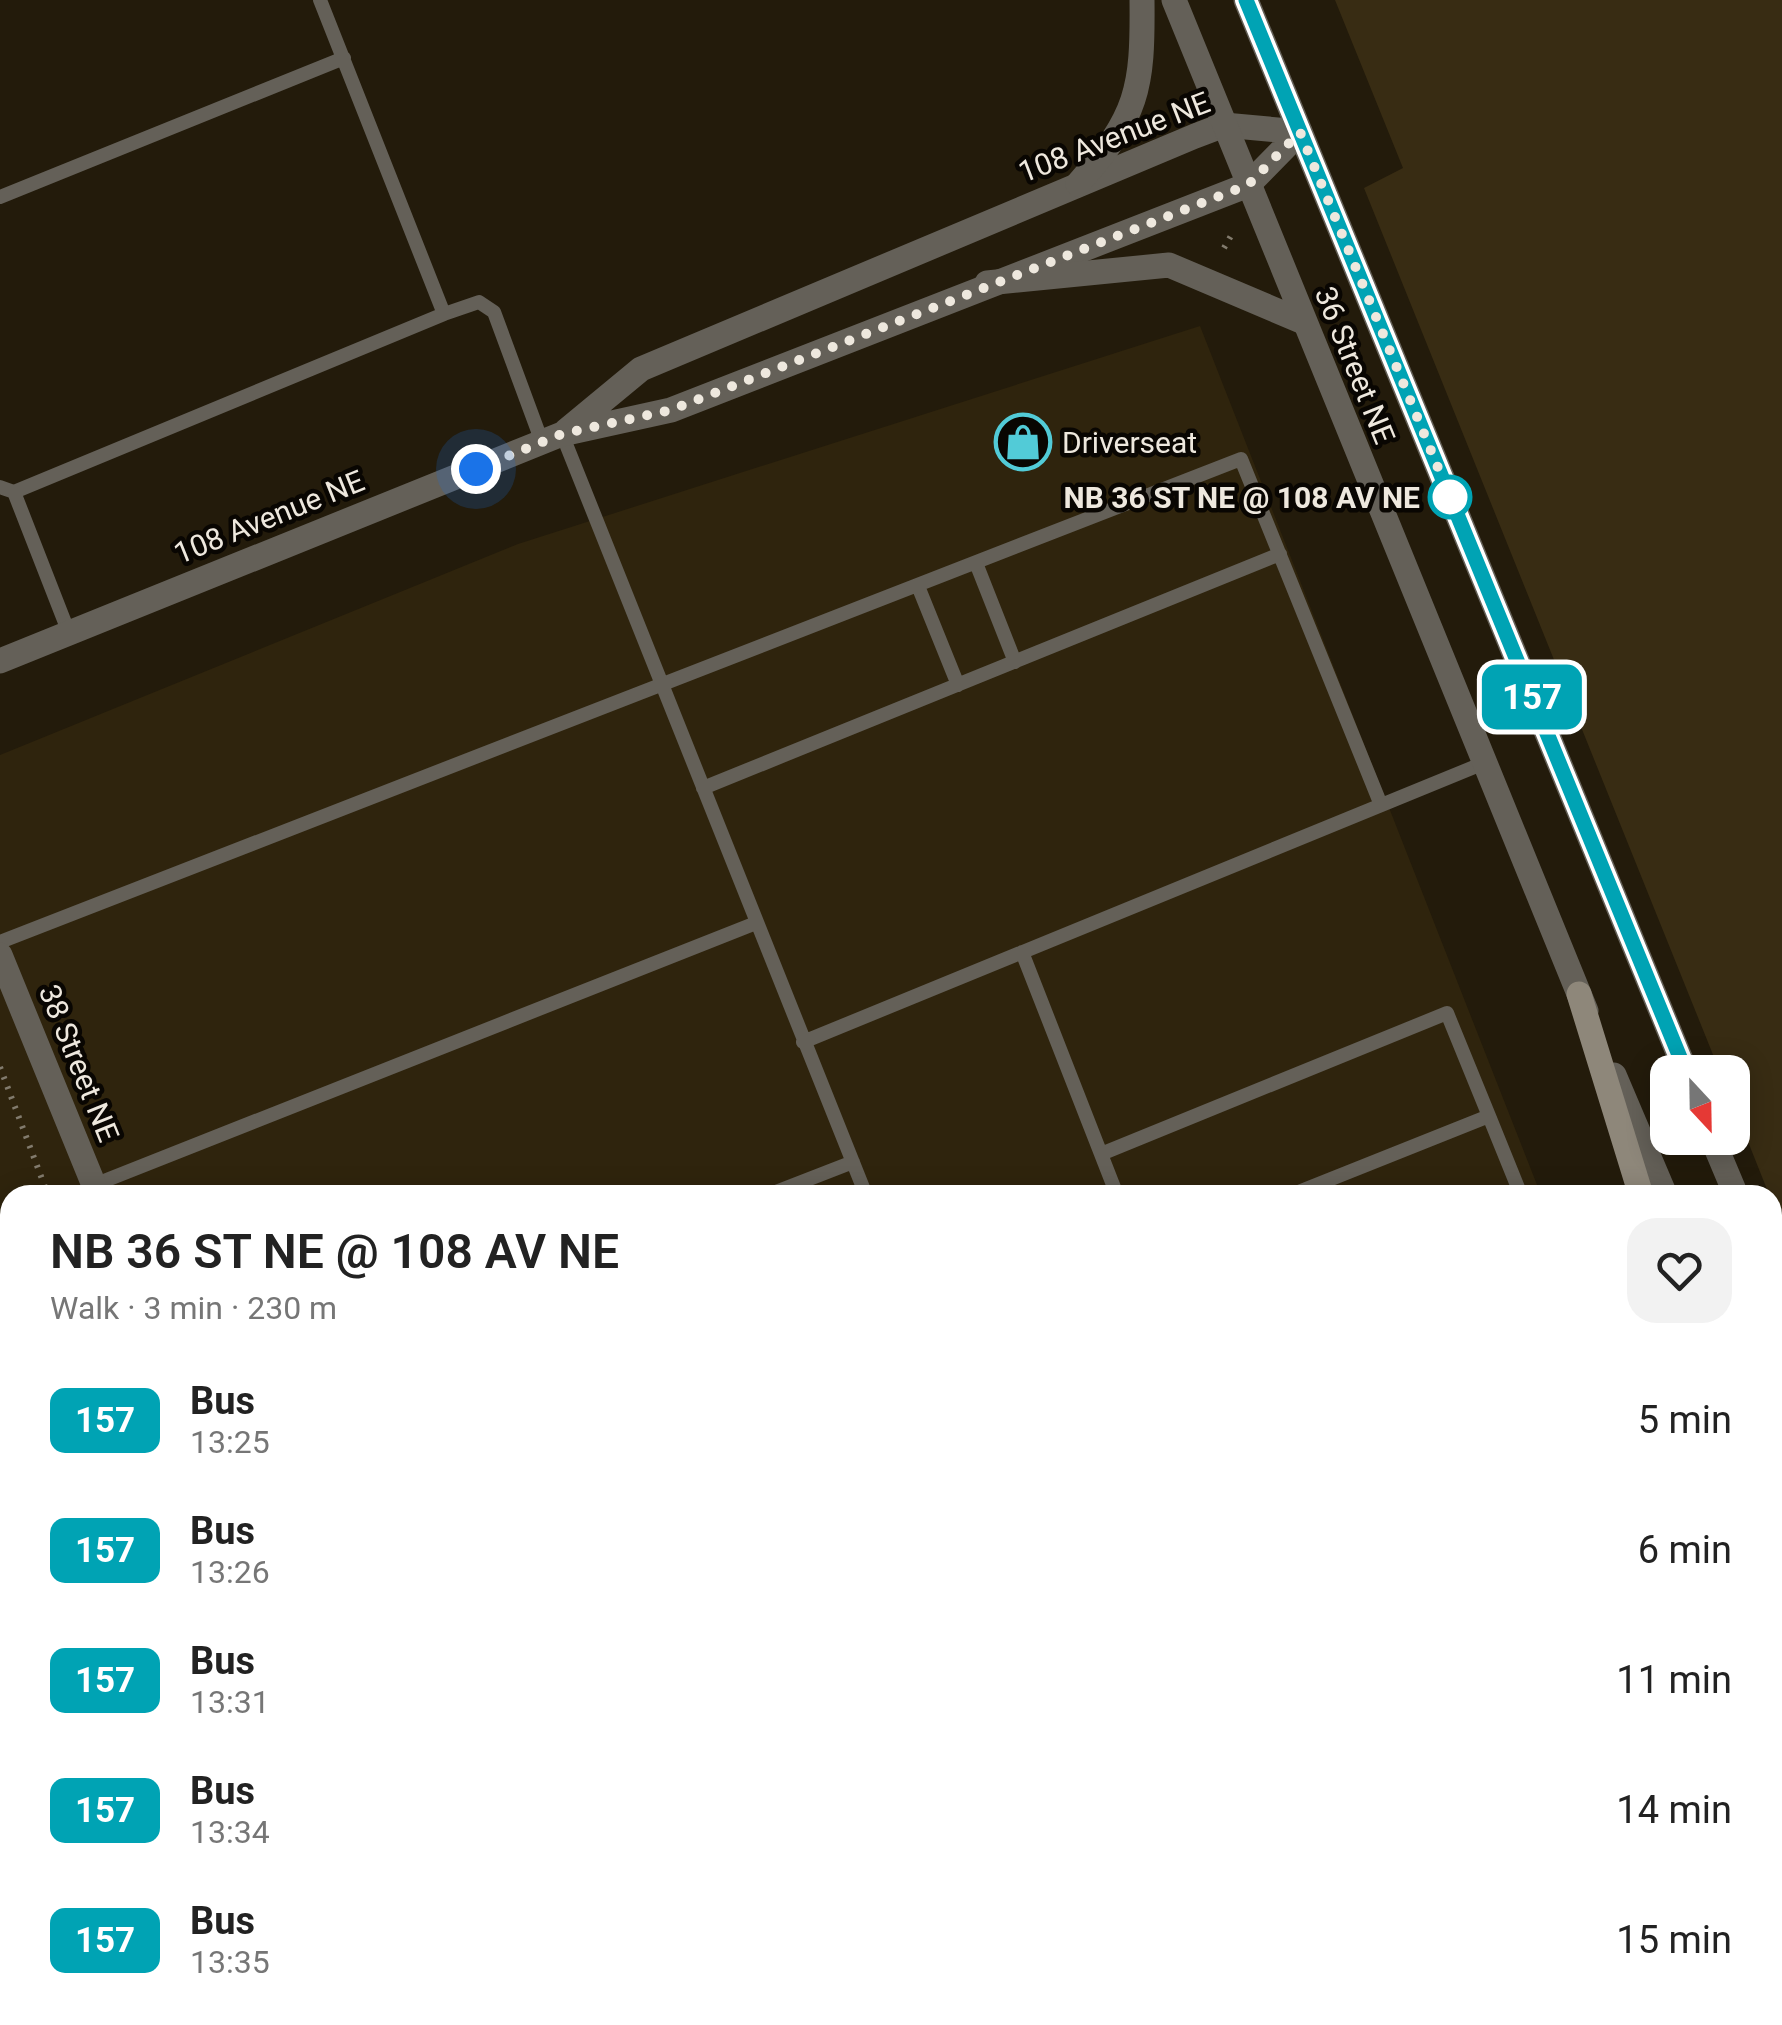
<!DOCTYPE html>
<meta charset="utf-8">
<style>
:root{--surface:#fff;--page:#f2f2f2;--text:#222;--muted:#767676}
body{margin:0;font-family:Roboto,sans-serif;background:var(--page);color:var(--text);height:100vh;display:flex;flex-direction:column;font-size:38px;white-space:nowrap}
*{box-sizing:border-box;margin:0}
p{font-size:32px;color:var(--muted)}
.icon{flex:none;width:55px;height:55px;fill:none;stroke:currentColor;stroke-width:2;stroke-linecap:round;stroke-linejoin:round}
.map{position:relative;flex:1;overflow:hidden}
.details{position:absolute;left:0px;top:1185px;width:1782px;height:840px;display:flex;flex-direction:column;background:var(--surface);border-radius:30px 30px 0 0;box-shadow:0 5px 25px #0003}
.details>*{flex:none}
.badge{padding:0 20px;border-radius:15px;font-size:35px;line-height:65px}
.needle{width:65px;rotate:158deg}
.buttons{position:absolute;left:1650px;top:1055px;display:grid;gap:20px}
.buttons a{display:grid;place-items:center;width:100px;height:100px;border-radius:20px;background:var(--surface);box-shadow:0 5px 25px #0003;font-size:50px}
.you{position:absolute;width:50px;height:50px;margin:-25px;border:8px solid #fff;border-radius:50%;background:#1a73e8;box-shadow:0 0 0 15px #1a73e833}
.map>.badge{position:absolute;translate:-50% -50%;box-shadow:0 0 0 5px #fff}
.round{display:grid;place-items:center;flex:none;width:105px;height:105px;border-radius:30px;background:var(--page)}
.head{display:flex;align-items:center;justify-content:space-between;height:170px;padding:0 50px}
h1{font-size:48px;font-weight:600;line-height:75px}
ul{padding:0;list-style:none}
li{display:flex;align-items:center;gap:30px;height:130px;padding:0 50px}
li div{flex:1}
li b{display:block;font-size:38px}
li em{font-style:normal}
li .badge{min-width:110px;font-weight:700;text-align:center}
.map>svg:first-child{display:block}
.built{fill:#2f240d}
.green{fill:#382c13}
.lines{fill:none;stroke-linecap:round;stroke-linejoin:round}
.path{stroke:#827b6d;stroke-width:6;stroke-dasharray:2.5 8;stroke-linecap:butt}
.service{stroke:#646058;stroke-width:14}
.minor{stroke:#646058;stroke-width:25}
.tertiary{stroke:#646058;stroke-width:25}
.secondary{stroke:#8e877a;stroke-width:25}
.line-casing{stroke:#fff;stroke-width:22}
.line{stroke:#00a3b4;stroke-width:15}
.walk{stroke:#eee8de;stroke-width:10;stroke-dasharray:0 18}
.stop-dot{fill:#fff;stroke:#00a3b4;stroke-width:5}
.labels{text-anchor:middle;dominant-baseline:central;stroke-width:9;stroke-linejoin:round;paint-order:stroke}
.street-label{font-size:30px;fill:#eee8de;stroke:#090602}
.poi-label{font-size:30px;fill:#eee8de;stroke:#090602;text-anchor:start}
.stop-label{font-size:30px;font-weight:bold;fill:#eee8de;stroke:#090602;text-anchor:end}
</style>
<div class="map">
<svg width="1782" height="2025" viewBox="0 0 1782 2025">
<rect width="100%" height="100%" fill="#231b0b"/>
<!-- built -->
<path class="built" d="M 1200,326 L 1541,1195 L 10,1195 L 10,1373 L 0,1376 L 0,755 L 518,544 Z
M 1773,1786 L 1782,1811 L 1782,1992 L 1773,1996 Z
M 10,1924 L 10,2015 L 1723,2015 L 1698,2025 L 0,2025 L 0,1928 Z"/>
<!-- green -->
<path class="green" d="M 1335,0 L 1782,0 L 1782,1227 L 1733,1104 L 1732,1072 L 1720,1072 L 1364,188 L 1403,168 Z"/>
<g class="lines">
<!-- path -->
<path class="path" d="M 1224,248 L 1232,234
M 0,1067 L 48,1195
M 1772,1711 L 1782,1734
M 226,2015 L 228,2025"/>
<!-- service -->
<path class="service" d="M 0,197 L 344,58
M 444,314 L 479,302 L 494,312 L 542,442
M 562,434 L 866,1195
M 0,487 L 14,492 L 444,314 L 320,0
M 14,492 L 69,633
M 976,563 L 1015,662
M 918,586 L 958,685
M 703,788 L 1280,554
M 0,942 L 1241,459 L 1381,805
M 1022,952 L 1117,1195
M 803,1042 L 1484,763
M 1489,1116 L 1521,1195
M 1101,1154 L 1447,1013 L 1489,1116 L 1291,1195
M 94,1185 L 756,923
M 768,1195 L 853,1162
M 0,1294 L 10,1290
M 771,2015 L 775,2025
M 781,2025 L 807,2015"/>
<!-- minor -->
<path class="minor" d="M 566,431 L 641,369 L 1195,136 L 1224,125 L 1300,132
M 0,661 L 562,434 L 671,410 L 1248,185 L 1300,132
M 0,955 L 98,1195
M 0,1868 L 10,1865
M 272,2015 L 274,2025"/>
<!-- tertiary -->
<path class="tertiary" d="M 1174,0 L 1586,1011
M 1246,0 L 1686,1072
M 1078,184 C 1138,115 1143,90 1142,0
M 987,283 L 1169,265 L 1301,321
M 1614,1075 L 1665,1195
M 1712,1138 L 1736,1195
M 1772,1284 L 1782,1307
M 1772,1447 L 1782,1469"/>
<!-- secondary -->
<path class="secondary" d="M 1579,994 L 1641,1195
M 1772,1565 L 1782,1590"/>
</g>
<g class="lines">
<!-- line casing -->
<g class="line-casing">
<path id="line" d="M 1246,0 L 1686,1072"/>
</g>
<!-- line -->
<use href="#line" class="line"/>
<!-- walk -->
<path class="walk" d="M 476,469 L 562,434 L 671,410 L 1248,185 L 1300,132 L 1450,497"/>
</g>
<!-- icons -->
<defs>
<g id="shop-ring" transform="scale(2.875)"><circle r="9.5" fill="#090602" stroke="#52cbd7" stroke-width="1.5"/><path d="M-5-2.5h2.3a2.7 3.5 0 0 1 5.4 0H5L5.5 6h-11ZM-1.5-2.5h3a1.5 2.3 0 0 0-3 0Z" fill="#52cbd7"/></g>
</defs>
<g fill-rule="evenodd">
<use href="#shop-ring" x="1023" y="442"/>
</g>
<!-- markers -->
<circle class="stop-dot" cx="1450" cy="497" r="20"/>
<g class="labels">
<!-- street labels -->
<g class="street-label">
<text transform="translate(1114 137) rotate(-21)">108 Avenue NE</text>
<text transform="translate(1355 365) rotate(68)">36 Street NE</text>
<text transform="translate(269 517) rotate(-22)">108 Avenue NE</text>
<text transform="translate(79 1063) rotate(68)">38 Street NE</text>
</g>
<!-- poi labels -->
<g class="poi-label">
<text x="1062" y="442">Driverseat</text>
</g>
<!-- stop labels -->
<g class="stop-label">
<text x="1420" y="497">NB 36 ST NE @ 108 AV NE</text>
</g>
</g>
</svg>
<div class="buttons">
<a><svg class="needle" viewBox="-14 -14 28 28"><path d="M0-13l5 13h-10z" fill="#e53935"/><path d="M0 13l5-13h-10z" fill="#767676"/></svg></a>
</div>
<div class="you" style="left:476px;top:469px"></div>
<b class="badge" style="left:1532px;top:697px;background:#00a3b4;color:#fff">157</b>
<section class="details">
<div class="head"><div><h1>NB 36 ST NE @ 108 AV NE</h1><p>Walk · 3 min · 230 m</p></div><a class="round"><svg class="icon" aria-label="heart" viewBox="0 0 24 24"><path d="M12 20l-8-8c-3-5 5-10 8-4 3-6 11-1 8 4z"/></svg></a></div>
<ul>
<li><span class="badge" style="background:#00a3b4;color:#fff">157</span><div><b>Bus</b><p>13:25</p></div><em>5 min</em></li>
<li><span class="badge" style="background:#00a3b4;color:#fff">157</span><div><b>Bus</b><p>13:26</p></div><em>6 min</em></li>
<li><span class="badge" style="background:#00a3b4;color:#fff">157</span><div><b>Bus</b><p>13:31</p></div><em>11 min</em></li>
<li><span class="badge" style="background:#00a3b4;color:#fff">157</span><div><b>Bus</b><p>13:34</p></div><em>14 min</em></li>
<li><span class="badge" style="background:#00a3b4;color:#fff">157</span><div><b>Bus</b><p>13:35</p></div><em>15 min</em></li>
</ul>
</section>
</div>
